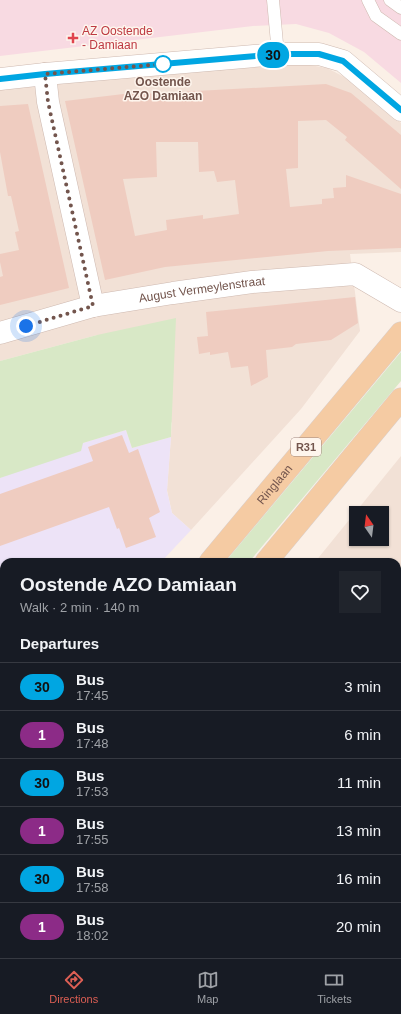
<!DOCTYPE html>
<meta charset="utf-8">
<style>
:root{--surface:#171b24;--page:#20242c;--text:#f1f3f6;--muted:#9ea1a6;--line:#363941;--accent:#dd5f54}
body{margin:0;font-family:Helvetica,sans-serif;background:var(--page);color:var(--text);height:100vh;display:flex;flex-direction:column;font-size:15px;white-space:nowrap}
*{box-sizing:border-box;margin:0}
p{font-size:13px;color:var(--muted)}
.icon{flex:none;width:22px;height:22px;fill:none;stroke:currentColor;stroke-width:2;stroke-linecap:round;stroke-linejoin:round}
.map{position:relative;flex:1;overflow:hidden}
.details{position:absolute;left:0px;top:558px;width:401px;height:400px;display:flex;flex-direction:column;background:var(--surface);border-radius:12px 12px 0 0;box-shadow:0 1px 3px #0004}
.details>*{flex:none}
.badge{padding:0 8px;border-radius:13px;font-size:14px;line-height:26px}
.needle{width:26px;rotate:346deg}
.buttons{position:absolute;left:349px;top:506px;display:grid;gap:8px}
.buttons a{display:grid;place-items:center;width:40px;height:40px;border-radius:0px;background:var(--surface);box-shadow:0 1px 3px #0004;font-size:20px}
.you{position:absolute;width:20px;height:20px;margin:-10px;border:3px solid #fff;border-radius:50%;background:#1a73e8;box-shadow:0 0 0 6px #1a73e833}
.map>.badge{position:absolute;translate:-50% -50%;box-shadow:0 0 0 2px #fff}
h2{padding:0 20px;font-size:15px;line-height:36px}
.round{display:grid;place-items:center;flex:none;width:42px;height:42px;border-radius:0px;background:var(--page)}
.summary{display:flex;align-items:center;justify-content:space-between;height:68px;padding:0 20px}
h1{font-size:19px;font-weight:600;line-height:30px}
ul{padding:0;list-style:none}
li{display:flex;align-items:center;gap:12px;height:48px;padding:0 20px;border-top:1px solid var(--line)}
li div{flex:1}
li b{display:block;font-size:15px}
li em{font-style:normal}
li .badge{min-width:44px;font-weight:700;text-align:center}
.tab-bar{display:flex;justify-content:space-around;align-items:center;height:56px;border-top:1px solid var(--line);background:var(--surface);font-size:11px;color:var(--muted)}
.tab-bar a{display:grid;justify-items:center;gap:2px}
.tab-bar .on{color:var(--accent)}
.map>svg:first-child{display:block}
.residential{fill:#f2e1d6;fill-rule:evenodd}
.commercial{fill:#fae0db}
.education{fill:#ede3f7}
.medical{fill:#f8dae2}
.green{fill:#d8e8c6}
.building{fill:#efccc0;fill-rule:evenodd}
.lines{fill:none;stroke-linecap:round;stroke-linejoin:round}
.service-casing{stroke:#ceb9b0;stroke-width:13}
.minor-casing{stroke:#ceb9b0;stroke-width:23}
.primary-casing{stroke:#d8cfcd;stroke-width:23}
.service{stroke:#fff;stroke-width:12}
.minor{stroke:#fff;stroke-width:22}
.primary{stroke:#f5cba3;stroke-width:22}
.line-casing{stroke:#fff;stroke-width:9}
.line{stroke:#00a6e2;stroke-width:6}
.walk{stroke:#73554d;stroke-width:4;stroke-dasharray:0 7.2}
.health-dot{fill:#e0444e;stroke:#fef5ed;stroke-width:1.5}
.stop-dot{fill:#fff;stroke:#00a6e2;stroke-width:2}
.labels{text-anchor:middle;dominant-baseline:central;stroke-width:3;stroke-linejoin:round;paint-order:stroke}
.shield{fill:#fef5ed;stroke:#9d857d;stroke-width:1}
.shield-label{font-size:11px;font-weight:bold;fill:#73554d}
.health-label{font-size:12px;fill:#be3a42;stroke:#fef5ed;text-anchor:start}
.stop-label{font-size:12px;font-weight:bold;fill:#73554d;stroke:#fef5ed}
.street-label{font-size:12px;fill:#73554d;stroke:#fef5ed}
</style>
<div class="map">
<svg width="401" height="958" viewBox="0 0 401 958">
<rect width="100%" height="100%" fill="#fbf0e7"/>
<!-- residential -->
<path class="residential" d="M 298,63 L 327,68 L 352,81 L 401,123 L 401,252 L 350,254 L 360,331 L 301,409 L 191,530 L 172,513 L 167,490 L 172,423 L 97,335 L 0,361 L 0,89 Z
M 401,456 L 401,811 L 397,798 L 397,562 L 315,562 ZM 356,513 L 382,513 L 382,539 L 356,539 Z
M 401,857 L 401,958 L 366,958 L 367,954 L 397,954 L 397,858 Z"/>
<!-- commercial -->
<path class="commercial" d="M 397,798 L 401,811 L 401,857 L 397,858 Z
M 20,954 L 367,954 L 366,958 L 17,958 Z"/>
<!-- education -->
<path class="education" d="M 126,430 L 132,448 L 171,437 L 167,491 L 172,513 L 191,530 L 161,562 L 4,562 L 4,730 L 0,733 L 0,478 L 83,443 Z"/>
<!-- medical -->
<path class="medical" d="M 0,0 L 401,0 L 401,83 L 364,52 L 329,33 L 296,24 L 253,26 L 0,56 Z"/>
<!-- green -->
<path class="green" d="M 176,318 L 171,437 L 132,448 L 126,430 L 83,443 L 81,451 L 0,478 L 0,361 L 97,335 Z
M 401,352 L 401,381 L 249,562 L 225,562 Z
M 4,795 L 4,816 L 0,819 L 0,798 Z
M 4,850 L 4,954 L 20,954 L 17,958 L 0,958 L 0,853 Z"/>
<!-- building -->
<path class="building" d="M 326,84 L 351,93 L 401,135 L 401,189 L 345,140 L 347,137 L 326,120 L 298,121 L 298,168 L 286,169 L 290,207 L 322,204 L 322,199 L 334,198 L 333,188 L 346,187 L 346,175 L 401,194 L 401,248 L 328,251 L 165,267 L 105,280 L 65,101 L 140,92 L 141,94 ZM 156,142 L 198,142 L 199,172 L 214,171 L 217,182 L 235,180 L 239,214 L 203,219 L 203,215 L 166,220 L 167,230 L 135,236 L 123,179 L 157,177 Z
M 28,104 L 69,288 L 0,305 L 0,277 L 3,276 L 0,262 L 0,254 L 19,250 L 15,232 L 19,231 L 11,196 L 8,196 L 0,152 L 0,106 Z
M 355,297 L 358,323 L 331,340 L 296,344 L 292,347 L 266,350 L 268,377 L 251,386 L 248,366 L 231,368 L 228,352 L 210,355 L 210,352 L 199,354 L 197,337 L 208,336 L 206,312 Z
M 122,435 L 129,453 L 138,449 L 160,512 L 149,518 L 156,537 L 126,548 L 119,528 L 117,529 L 109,507 L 0,546 L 0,494 L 93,461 L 88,447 Z"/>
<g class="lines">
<!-- service casing -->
<g class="service-casing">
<path id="service" d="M 273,0 L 278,54
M 368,0 L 376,16 L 401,34
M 390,0 L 401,8"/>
</g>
<!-- minor casing -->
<g class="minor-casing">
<g id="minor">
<path d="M 45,74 L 48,102 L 93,306"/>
<path d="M 0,79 L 45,74 L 278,54 L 319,54 L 343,61 L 401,110"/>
<path id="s1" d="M 0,333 L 93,306 L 173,293 L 252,282 L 355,274 L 401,301"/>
</g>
</g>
<!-- primary casing -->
<g class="primary-casing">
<g id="primary">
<path id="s2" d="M 210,562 L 401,333"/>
<path d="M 266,562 L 401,399"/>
<path d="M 0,783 L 4,780"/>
<path d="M 0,838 L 3,833"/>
</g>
</g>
<!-- service -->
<use href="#service" class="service"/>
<!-- minor -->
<use href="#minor" class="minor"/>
<!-- primary -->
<use href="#primary" class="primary"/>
</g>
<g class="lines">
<!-- line casing -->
<g class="line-casing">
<path id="line" d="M 0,79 L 45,74 L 278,54 L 319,54 L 343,61 L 401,110"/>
</g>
<!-- line -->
<use href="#line" class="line"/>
<!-- walk -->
<path class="walk" d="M 26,326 L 93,306 L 48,102 L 45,74 L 163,64"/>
</g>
<!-- markers -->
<path class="health-dot" d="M71 32h4v4h4v4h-4v4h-4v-4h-4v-4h4z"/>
<circle class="stop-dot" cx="163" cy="64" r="8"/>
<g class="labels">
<!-- shield labels -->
<rect class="shield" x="291" y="438" width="30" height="18" rx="3"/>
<g class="shield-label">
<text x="306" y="447">R31</text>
</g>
<!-- health labels -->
<g class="health-label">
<text x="82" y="31">AZ Oostende<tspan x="82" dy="14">- Damiaan</tspan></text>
</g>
<!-- stop labels -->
<g class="stop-label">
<text x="163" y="82">Oostende<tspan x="163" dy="14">AZO Damiaan</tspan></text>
</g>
<!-- street labels -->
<g class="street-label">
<text stroke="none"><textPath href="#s1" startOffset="207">August Vermeylenstraat</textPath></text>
<text stroke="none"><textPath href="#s2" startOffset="101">Ringlaan</textPath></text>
</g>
</g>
</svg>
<div class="buttons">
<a><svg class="needle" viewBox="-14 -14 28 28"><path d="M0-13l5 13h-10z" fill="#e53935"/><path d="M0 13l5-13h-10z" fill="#9ea1a6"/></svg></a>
</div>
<div class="you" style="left:26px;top:326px"></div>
<b class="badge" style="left:273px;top:55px;background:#00a6e2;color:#111">30</b>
<section class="details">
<div class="summary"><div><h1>Oostende AZO Damiaan</h1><p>Walk · 2 min · 140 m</p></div><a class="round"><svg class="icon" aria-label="heart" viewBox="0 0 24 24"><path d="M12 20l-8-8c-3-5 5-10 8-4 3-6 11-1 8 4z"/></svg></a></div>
<h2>Departures</h2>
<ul>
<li><span class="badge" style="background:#00a6e2;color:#111">30</span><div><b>Bus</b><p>17:45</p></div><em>3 min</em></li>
<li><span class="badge" style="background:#8c2b87;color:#fff">1</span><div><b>Bus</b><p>17:48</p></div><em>6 min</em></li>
<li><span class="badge" style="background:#00a6e2;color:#111">30</span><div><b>Bus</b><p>17:53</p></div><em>11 min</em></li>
<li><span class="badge" style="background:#8c2b87;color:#fff">1</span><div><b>Bus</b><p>17:55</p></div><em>13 min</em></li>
<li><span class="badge" style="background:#00a6e2;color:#111">30</span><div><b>Bus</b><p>17:58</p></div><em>16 min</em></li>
<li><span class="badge" style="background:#8c2b87;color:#fff">1</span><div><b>Bus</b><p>18:02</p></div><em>20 min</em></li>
</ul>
</section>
</div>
<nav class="tab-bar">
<a class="on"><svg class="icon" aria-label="directions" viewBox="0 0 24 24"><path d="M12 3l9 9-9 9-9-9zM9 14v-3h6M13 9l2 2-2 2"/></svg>Directions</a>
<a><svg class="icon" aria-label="map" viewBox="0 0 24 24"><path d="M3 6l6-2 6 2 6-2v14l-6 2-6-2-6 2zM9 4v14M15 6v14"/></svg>Map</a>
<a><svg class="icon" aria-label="tickets" viewBox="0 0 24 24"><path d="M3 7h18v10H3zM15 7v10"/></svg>Tickets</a>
</nav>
